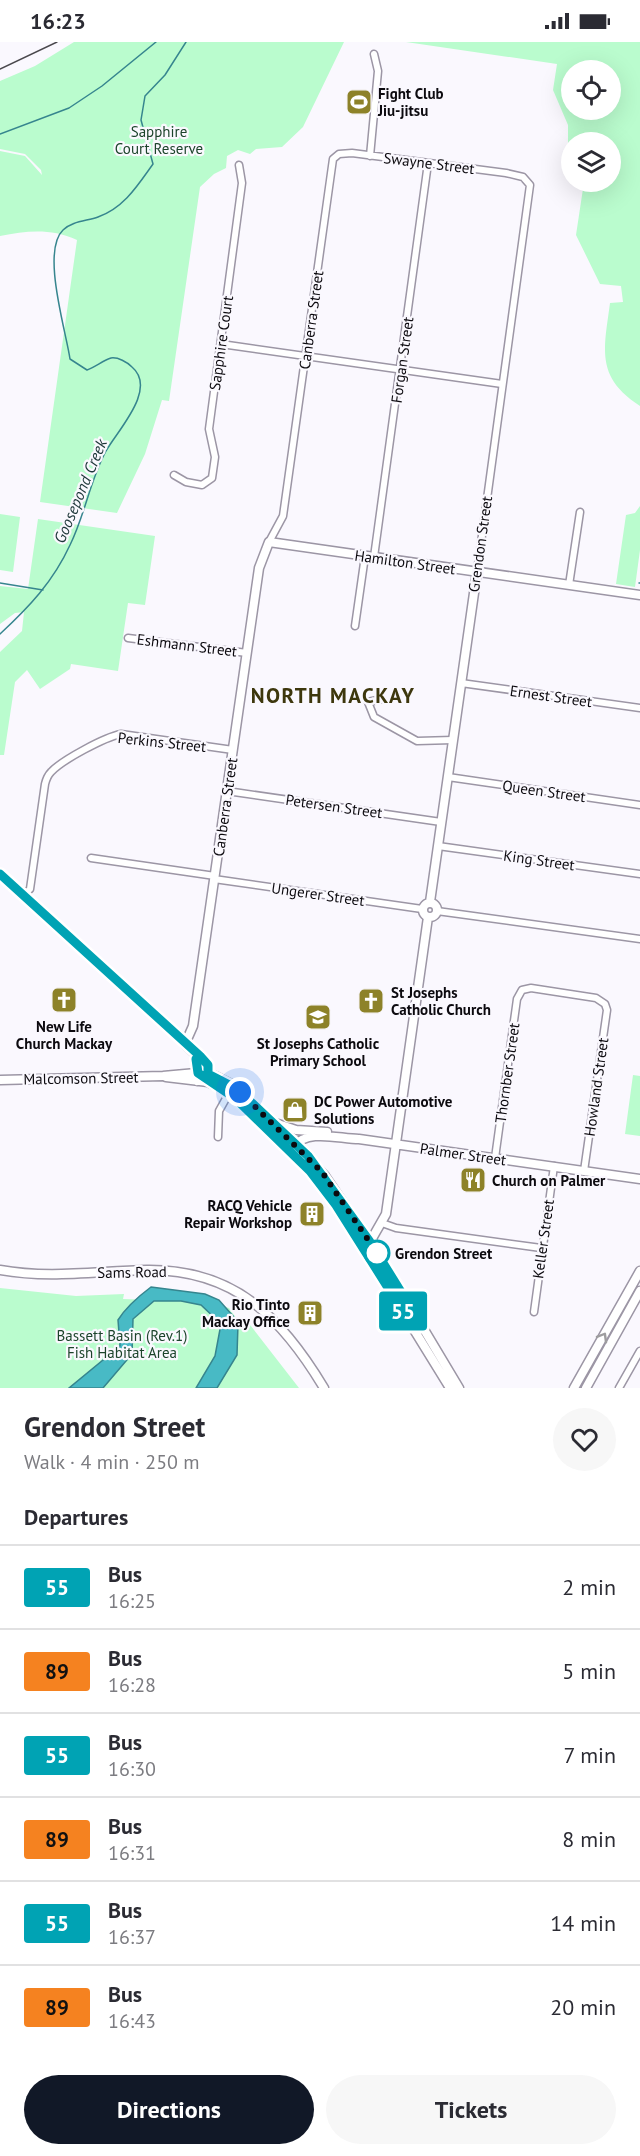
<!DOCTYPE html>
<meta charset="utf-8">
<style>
:root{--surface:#fff;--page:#f7f7f7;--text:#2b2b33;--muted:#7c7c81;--line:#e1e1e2;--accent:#111827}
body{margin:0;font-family:"PT Sans",sans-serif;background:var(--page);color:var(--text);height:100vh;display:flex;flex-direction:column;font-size:22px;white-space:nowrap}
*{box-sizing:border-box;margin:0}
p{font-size:20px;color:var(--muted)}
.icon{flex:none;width:33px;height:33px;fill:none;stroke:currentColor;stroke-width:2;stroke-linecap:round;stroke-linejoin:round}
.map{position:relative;height:1346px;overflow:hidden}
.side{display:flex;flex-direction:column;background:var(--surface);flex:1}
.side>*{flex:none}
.badge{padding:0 12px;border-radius:4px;font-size:21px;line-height:39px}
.buttons{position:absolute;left:561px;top:18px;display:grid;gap:12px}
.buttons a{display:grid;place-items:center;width:60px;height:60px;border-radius:50%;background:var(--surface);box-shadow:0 6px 24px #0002;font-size:30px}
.you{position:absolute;width:30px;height:30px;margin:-15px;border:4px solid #fff;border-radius:50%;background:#1a73e8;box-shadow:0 0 0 9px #1a73e833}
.map>.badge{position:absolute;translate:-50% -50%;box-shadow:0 0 0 3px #fff}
h2{padding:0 24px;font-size:22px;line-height:54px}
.round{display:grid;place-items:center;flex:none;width:63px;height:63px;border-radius:32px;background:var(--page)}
.headline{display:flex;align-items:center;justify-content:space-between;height:102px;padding:0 24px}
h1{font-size:28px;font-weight:600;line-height:45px}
.primary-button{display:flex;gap:12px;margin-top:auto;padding:12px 24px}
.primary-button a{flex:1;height:69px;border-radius:36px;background:var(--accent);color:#fff;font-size:24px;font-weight:600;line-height:69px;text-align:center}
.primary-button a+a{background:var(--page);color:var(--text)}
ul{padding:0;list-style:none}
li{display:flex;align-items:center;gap:18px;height:84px;padding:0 24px;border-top:2px solid var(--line)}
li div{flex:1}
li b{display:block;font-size:22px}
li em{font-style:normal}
li .badge{min-width:66px;font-weight:700;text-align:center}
.status{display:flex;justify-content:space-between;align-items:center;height:42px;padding:0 30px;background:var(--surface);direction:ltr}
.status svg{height:16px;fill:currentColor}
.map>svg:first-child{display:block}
.green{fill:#bafcce;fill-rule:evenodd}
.water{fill:#48bac5;stroke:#36858e;stroke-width:1.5}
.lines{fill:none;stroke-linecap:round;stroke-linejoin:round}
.stream{stroke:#36858e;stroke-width:1.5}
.street-casing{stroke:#9c96a5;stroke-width:9}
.secondary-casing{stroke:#9c96a5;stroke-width:11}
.street{stroke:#fff;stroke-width:6}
.secondary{stroke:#fff;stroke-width:8}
.rail{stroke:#4a484d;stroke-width:1.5}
.oneway{stroke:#9e9d9f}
.line-casing{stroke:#fff;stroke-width:14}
.line{stroke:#00a3b4;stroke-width:9}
.walk{stroke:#0c0a0f;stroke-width:6;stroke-dasharray:0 10.8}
.stop-dot{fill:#fff;stroke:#00a3b4;stroke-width:3}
.labels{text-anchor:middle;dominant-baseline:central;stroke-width:4.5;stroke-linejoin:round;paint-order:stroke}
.poi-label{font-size:15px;font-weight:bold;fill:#0c0a0f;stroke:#faf8fe;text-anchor:start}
.park-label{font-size:15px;fill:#1c442b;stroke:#faf8fe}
.street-label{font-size:15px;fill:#0c0a0f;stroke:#faf8fe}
.stop-label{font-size:15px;font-weight:bold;fill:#0c0a0f;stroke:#faf8fe;text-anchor:start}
.water-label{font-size:16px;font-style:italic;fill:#1e3739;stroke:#faf8fe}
.district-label{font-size:21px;font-weight:bold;letter-spacing:1.5px;fill:#3d370d;stroke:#faf8fe}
</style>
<div class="status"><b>16:23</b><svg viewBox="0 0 49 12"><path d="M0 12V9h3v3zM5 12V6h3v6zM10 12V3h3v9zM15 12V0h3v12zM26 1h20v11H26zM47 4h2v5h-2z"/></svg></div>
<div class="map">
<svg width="640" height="1346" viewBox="0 0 640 1346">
<rect width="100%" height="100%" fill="#faf8fe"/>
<!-- green -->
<path class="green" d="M 74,0 L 344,0 L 303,85 L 282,105 L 256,107 L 250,112 L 238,108 L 227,114 L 226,126 L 214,132 L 200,145 L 169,359 L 162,358 L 145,412 L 117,471 L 40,460 L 77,198 C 50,186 27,189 0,194 L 0,109 L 25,114 L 42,133 L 41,128 L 25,112 L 0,107 L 0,39 L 35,24 Z
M 406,0 L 640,0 L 640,364 C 595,335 604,307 610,261 L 623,260 L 621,244 L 600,242 L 576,193 L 584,140 L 610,140 L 610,100 L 572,100 L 571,117 L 568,113 L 568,83 L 553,48 L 557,22 ZM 572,28 L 610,28 L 610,68 L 572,68 Z
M 640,464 L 640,508 L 635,545 L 616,542 L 626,473 L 635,471 Z
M 0,472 L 20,475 L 13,530 L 0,528 Z
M 38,477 L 155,494 L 145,563 L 128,561 L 118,629 L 71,622 L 70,627 L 40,647 L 27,628 L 15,640 L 4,713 L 0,713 L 0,610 L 22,589 L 24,570 L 15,571 L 0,582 L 0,544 L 28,547 Z
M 633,1033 L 640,1034 L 640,1094 L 625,1092 Z
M 0,1246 L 76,1254 L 124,1252 L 123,1257 L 184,1259 L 185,1254 L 229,1266 L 242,1284 L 244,1275 L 299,1346 L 0,1346 Z"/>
<!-- water -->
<path class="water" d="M 151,1245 L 205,1252 L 219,1258 L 233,1274 L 238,1282 L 237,1313 L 217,1346 L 196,1346 L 215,1314 L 221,1282 L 201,1263 L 181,1259 L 154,1259 L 133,1277 L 132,1312 L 103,1346 L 69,1346 L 120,1304 L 118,1278 C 126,1265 139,1254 151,1245 Z"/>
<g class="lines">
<!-- stream -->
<path class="stream" d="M 0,92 L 69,66 L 102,44 L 156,0
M 0,541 L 43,548
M 639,541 L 640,541
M 0,592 C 29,565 53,540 70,503 C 85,473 90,438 106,409 C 117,389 158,347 132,325 C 127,320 118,315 111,316 C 104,318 95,325 87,328 L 70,317 C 66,289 41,209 63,188 C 72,179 87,179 98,175 C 124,166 138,143 153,122 L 141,78 L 145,54 L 165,33 L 186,0"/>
<!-- street casing -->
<g class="street-casing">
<path id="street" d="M 370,114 L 378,29 L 374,12
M 221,302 L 502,342
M 174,433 L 186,440 L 202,443 L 212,436 L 215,415 L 209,387 L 242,141 L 239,123
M 269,500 L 283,474 L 333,117 L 339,112 L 352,111 L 506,131 L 523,135 L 530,143 L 477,530
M 374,515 L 428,121
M 569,543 L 580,470
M 355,584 L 365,514
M 128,596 L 247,611
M 461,641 L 640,666
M 382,657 L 368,660 L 374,675 L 417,699 L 453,698
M 448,735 L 640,763
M 227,749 L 441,780
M 438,804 L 640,832
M 91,816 L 215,834
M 0,832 L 185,1002
M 214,837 L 422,867
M 23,854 L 30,847 L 45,742 C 46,738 48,733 51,730 C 62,718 105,695 121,692 L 233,708
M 437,869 L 640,897
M 218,1095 L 219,1069 L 229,1051
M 495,1116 L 517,957 L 522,948 L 531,946 L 596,956 L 605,962 L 607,968 L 584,1129
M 382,1181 L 396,1186 L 541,1206
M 534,1270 L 554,1124
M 619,1346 L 640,1309"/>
</g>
<!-- secondary casing -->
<g class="secondary-casing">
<path id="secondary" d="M 430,860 L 477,530
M423 868a7 7 0 1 1 14 0a7 7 0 1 1-14 0Z
M 166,1035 L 208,1040 L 226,1049 L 307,1125 L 337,1163 L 450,1346
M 0,1038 L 163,1034 L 196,1031 L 215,1034 L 231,1042 L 292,1098 L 325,1134 L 386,1224 L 459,1346
M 197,1039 L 208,1032 L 208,1024 L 185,1002 L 193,984 L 259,526 L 269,500 L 640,553
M 278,1082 L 296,1088 L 327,1090
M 293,1105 C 308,1086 339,1097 359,1097 L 640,1137
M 370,1200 L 386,1172 L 428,875
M 0,1228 C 49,1237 98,1229 147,1228 C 235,1227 282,1276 324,1346
M 574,1346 L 640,1229
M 586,1346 L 640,1249"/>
</g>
<!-- street -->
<use href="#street" class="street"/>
<!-- secondary -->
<use href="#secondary" class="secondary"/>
<!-- rail -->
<path class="rail" d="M 0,27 L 57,0"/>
</g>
<!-- one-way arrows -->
<defs><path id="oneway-chevron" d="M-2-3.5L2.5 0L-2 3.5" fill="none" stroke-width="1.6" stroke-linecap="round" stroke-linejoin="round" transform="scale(1.5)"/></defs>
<use class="oneway" href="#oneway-chevron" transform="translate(603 1295) rotate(-60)"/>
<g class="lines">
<!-- line casing -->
<g class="line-casing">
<path id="line" d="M 0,832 L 200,1014 L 208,1023 L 208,1032 L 237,1047 L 308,1114 L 370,1200 L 411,1266 L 404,1271 L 336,1163 L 310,1129 L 235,1056 L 198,1031 L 196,1017"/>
</g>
<!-- line -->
<use href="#line" class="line"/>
<!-- walk -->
<path class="walk" d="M 240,1050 L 322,1130 L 377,1211"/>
</g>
<!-- icons -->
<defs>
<g id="stadium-square" transform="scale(1.35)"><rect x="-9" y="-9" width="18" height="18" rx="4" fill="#8d8229" stroke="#faf8fe"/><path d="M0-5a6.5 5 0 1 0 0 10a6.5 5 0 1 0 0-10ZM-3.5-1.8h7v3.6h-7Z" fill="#fff"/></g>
<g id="church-square" transform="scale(1.35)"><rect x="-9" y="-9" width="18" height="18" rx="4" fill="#8d8229" stroke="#faf8fe"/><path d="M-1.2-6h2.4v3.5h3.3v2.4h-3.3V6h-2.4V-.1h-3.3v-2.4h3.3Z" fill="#fff"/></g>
<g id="school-square" transform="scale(1.35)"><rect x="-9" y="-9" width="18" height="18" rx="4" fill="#8d8229" stroke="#faf8fe"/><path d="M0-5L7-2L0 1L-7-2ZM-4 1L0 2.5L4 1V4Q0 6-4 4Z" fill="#fff"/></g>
<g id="shop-square" transform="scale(1.35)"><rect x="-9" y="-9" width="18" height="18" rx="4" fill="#8d8229" stroke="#faf8fe"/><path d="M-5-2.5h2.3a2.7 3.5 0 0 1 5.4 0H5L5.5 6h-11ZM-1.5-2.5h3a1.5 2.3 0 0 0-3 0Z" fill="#fff"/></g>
<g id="restaurant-square" transform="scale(1.35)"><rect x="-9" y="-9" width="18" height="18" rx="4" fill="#8d8229" stroke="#faf8fe"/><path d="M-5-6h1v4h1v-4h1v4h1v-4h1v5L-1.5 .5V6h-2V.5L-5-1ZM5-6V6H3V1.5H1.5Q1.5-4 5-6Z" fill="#fff"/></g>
<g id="building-square" transform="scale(1.35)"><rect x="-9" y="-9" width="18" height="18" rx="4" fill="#8d8229" stroke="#faf8fe"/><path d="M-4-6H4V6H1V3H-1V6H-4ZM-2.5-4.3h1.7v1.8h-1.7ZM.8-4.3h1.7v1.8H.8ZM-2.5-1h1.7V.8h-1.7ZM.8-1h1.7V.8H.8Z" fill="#fff"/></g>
</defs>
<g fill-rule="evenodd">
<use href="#stadium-square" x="359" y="60"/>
<use href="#church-square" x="64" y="958"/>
<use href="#church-square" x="371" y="959"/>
<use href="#school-square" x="318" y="975"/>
<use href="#shop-square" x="295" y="1068"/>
<use href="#restaurant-square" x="473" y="1138"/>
<use href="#building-square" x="312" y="1172"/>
<use href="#building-square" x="310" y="1271"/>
</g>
<!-- markers -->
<circle class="stop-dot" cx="377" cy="1211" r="12"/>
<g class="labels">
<!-- poi labels -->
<g class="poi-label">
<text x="378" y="51">Fight Club<tspan x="378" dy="17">Jiu-jitsu</tspan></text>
<text x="391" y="950">St Josephs<tspan x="391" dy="17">Catholic Church</tspan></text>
<text x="64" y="984" text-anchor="middle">New Life<tspan x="64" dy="17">Church Mackay</tspan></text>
<text x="318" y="1001" text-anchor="middle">St Josephs Catholic<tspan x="318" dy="17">Primary School</tspan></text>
<text x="314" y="1059">DC Power Automotive<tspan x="314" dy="17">Solutions</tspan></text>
<text x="492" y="1138">Church on Palmer</text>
<text x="292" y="1163" text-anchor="end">RACQ Vehicle<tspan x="292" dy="17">Repair Workshop</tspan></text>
<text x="290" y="1262" text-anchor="end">Rio Tinto<tspan x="290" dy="17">Mackay Office</tspan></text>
</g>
<!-- park labels -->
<g class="park-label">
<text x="159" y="89">Sapphire<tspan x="159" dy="17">Court Reserve</tspan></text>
<text x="122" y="1293">Bassett Basin (Rev.1)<tspan x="122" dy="17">Fish Habitat Area</tspan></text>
</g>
<!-- street labels -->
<g class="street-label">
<text transform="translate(429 121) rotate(7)">Swayne Street</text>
<text transform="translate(311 278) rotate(-82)">Canberra Street</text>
<text transform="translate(221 301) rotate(-82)">Sapphire Court</text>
<text transform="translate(402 318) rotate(-82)">Forgan Street</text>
<text transform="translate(480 502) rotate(-82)">Grendon Street</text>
<text transform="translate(405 520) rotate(8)">Hamilton Street</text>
<text transform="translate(187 603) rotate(7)">Eshmann Street</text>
<text transform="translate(551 654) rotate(8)">Ernest Street</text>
<text transform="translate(162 700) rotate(6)">Perkins Street</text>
<text transform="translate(544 749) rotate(8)">Queen Street</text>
<text transform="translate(334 764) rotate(8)">Petersen Street</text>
<text transform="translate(225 765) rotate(-82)">Canberra Street</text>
<text transform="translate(539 818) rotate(8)">King Street</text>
<text transform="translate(318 852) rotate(8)">Ungerer Street</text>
<text transform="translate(507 1031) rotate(-82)">Thornber Street</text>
<text transform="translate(81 1036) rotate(-1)">Malcomson Street</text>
<text transform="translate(596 1045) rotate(-82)">Howland Street</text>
<text transform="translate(463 1112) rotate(8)">Palmer Street</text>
<text transform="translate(543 1197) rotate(-82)">Keller Street</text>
<text transform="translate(132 1230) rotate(-1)">Sams Road</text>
</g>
<!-- stop labels -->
<g class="stop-label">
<text x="395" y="1211">Grendon Street</text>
</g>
<!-- water labels -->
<g class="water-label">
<text transform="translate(80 449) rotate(-67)">Goosepond Creek</text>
</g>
<!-- district labels -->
<g class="district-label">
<text x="333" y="653">NORTH MACKAY</text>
</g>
</g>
</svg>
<div class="buttons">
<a><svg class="icon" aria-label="locate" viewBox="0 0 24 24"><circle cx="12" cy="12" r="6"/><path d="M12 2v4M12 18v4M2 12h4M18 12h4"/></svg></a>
<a><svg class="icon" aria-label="layers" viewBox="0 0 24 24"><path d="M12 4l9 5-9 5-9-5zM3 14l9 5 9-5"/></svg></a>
</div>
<div class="you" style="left:240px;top:1050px"></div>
<b class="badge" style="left:403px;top:1269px;background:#00a3b4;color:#fff">55</b>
</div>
<section class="side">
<div class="headline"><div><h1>Grendon Street</h1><p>Walk · 4 min · 250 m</p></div><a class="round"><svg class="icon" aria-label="heart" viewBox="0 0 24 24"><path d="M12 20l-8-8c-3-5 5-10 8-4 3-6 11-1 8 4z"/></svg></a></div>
<h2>Departures</h2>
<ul>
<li><span class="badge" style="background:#00a3b4;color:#fff">55</span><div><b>Bus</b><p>16:25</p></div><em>2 min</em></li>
<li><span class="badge" style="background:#f58220;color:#111">89</span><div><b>Bus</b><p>16:28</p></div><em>5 min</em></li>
<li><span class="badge" style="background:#00a3b4;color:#fff">55</span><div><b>Bus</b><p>16:30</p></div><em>7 min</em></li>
<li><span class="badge" style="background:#f58220;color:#111">89</span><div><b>Bus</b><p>16:31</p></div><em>8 min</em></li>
<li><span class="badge" style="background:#00a3b4;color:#fff">55</span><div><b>Bus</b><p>16:37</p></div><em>14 min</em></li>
<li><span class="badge" style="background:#f58220;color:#111">89</span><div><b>Bus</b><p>16:43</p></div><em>20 min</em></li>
</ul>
<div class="primary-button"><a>Directions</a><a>Tickets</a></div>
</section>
